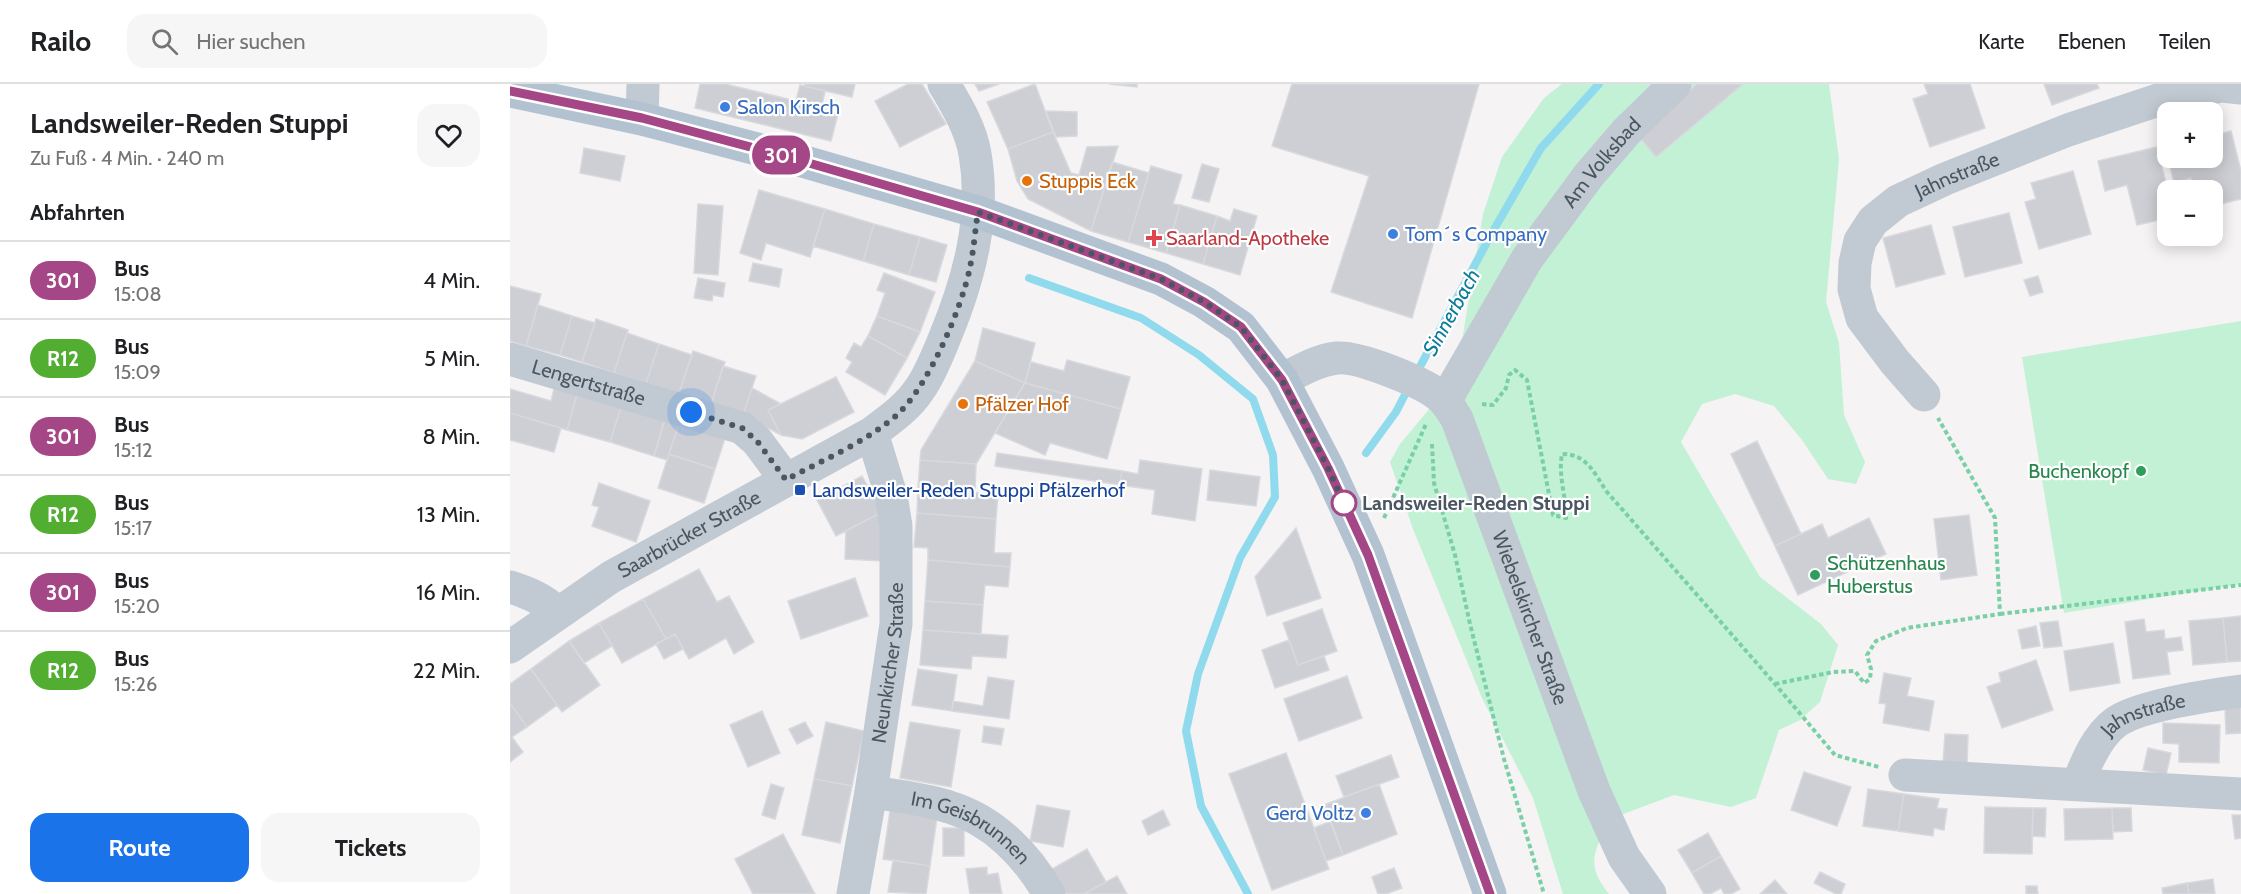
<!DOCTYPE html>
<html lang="de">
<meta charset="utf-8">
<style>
:root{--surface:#fff;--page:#f6f6f6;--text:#202124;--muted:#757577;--line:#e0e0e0;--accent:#1a73e8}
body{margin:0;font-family:Cabin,sans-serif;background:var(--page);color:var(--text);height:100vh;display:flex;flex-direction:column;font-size:22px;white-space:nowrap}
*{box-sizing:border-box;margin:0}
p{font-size:20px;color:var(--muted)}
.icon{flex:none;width:33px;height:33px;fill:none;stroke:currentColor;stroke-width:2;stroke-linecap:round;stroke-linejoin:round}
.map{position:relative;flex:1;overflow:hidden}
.drawer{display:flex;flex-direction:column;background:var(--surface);width:510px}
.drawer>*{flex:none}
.badge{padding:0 12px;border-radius:20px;font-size:21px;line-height:39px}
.buttons{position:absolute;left:1647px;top:18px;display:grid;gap:12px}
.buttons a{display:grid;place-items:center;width:66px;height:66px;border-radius:12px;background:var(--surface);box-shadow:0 3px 15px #0003;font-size:30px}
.you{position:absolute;width:30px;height:30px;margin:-15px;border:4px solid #fff;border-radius:50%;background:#1a73e8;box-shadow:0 0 0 9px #1a73e833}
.map>.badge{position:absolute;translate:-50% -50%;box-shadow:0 0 0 3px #fff}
h2{padding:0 30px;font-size:22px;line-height:54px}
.round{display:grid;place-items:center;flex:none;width:63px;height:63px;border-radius:18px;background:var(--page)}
.summary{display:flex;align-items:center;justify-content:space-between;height:102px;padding:0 30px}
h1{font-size:28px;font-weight:700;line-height:45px}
.button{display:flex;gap:12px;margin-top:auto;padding:12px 30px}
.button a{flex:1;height:69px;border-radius:18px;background:var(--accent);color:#fff;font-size:24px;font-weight:700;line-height:69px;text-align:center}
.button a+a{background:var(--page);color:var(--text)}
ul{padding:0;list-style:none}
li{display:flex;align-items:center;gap:18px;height:78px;padding:0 30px;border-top:2px solid var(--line)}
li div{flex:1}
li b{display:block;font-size:22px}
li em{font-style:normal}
li .badge{min-width:66px;font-weight:700;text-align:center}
header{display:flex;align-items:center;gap:36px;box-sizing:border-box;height:84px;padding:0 30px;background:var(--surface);border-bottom:2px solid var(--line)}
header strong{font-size:28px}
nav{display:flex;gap:33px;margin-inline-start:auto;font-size:21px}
.search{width:420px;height:54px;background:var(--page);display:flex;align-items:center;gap:15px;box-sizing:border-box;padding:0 21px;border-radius:18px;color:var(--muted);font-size:22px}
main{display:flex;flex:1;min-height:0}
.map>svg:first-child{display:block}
.green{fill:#c3f1d5}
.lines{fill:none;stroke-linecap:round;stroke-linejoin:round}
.stream{stroke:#90daee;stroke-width:8}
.building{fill:#cdcfd5;stroke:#d7d9de;stroke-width:1.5}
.path{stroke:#7ad0a6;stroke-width:4;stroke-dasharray:4.5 3;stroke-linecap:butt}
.minor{stroke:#c1cad2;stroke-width:33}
.major{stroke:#b3c2d1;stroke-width:33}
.line-casing{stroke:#fff;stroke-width:14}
.line{stroke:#a54686;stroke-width:9}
.walk{stroke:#4a5661;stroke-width:6;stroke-dasharray:0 10.8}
.shop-dot{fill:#3f7fe0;stroke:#fff;stroke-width:2}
.food-dot{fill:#e8710a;stroke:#fff;stroke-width:2}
.health-dot{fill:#e0444e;stroke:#fff;stroke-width:2}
.leisure-dot{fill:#2e9e5b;stroke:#fff;stroke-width:2}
.transit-dot{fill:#1a4fb4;stroke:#fff;stroke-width:2}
.stop-dot{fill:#fff;stroke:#a54686;stroke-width:3}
.labels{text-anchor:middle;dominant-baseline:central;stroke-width:4.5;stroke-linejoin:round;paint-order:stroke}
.shop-label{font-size:20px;fill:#366cbe;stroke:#fff;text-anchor:start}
.street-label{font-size:20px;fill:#4a5661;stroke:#fff}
.food-label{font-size:20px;fill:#c56008;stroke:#fff;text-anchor:start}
.health-label{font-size:20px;fill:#be3a42;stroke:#fff;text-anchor:start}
.leisure-label{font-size:20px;fill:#27864d;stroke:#fff;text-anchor:end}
.transit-label{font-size:20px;fill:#164399;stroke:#fff;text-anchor:start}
.stop-label{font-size:20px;font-weight:bold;fill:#4a5661;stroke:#fff;text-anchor:start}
.water-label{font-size:21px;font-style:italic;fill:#0c7c9b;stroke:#fff}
</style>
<header>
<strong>Railo</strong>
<div class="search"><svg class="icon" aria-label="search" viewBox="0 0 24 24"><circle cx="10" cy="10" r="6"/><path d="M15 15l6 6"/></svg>Hier suchen</div>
<nav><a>Karte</a><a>Ebenen</a><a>Teilen</a></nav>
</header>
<main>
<section class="drawer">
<div class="summary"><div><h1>Landsweiler-Reden Stuppi</h1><p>Zu Fuß · 4 Min. · 240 m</p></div><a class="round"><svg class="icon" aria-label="heart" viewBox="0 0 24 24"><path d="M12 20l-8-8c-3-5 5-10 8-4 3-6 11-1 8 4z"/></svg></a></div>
<h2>Abfahrten</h2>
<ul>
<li><span class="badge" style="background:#a54686;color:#fff">301</span><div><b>Bus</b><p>15:08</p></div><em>4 Min.</em></li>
<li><span class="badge" style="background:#51ae31;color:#fff">R12</span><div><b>Bus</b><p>15:09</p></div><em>5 Min.</em></li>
<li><span class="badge" style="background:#a54686;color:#fff">301</span><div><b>Bus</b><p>15:12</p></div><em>8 Min.</em></li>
<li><span class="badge" style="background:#51ae31;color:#fff">R12</span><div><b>Bus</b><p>15:17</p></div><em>13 Min.</em></li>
<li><span class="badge" style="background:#a54686;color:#fff">301</span><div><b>Bus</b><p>15:20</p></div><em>16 Min.</em></li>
<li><span class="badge" style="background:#51ae31;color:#fff">R12</span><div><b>Bus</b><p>15:26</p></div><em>22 Min.</em></li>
</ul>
<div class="button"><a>Route</a><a>Tickets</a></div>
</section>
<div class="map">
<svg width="1731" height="810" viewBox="0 0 1731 810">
<rect width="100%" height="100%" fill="#f5f3f3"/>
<!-- green -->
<path class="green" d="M 1052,0 L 1319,0 L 1329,75 L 1316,218 L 1329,259 L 1334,331 L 1355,378 L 1346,400 L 1318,395 L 1292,356 L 1264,322 L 1225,310 L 1192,320 L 1171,358 L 1250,493 L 1311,540 L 1328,561 L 1310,618 L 1290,636 L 1269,646 L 1246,714 L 1221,723 L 1164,711 L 1100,735 C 1085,767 1074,779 1099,810 L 1053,810 L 1023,714 L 972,614 L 903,445 L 880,378 L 890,360 L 926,317 L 951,263 L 973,130 L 992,73 L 1034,14 Z
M 1731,237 L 1731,500 L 1554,529 L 1512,273 Z"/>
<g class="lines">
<!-- stream -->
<path class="stream" d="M 519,194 L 631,234 L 689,271 L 743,315 L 763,371 L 765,413 L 730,474 L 688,590 L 676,647 L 691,722 L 738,810
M 906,290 L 982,149 L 1031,64 L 1089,0
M 856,369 L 886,328 L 900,301"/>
</g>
<!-- building -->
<path class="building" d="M 190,0 L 215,0 L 286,17 L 290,1 L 315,7 L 311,26 L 328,30 L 321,57 L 185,24 Z
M 295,0 L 345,0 L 342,13 L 294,2 Z
M 398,0 L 412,0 L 436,40 L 390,63 L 365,17 Z
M 465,0 L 489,0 L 469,7 Z
M 525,0 L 543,48 L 498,65 L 477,18 Z
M 599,0 L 627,0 L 627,3 Z
M 782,0 L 969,0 L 902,234 L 821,208 L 859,92 L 762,62 Z
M 1187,0 L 1233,0 L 1146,73 L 1127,50 Z
M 1414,0 L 1460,0 L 1475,44 L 1420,63 L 1403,15 L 1418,10 Z
M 1534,0 L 1587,0 L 1589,4 L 1542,21 Z
M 536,27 L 567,28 L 567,52 L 546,53 Z
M 1721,47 L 1731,87 L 1731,115 L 1702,122 L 1702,106 L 1684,106 L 1681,94 L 1664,98 L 1655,63 L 1658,62 L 1658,74 L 1702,74 L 1702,52 Z
M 543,48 L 561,89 L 569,91 L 577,63 L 608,62 L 581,147 L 518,115 L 507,97 L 498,65 Z
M 1647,63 L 1658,107 L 1658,134 L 1627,141 L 1617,101 L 1595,107 L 1588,77 Z
M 74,64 L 115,72 L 110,97 L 70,89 Z
M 602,78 L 639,89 L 618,158 L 581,147 Z
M 692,80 L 709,85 L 699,118 L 682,114 Z
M 641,82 L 672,91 L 663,120 L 670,121 L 656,169 L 618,158 Z
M 1563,87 L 1581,150 L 1529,165 L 1515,118 L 1526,115 L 1521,99 Z
M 249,106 L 315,125 L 300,173 L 256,159 L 251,176 L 230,169 Z
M 188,120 L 213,122 L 208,191 L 184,189 Z
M 670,121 L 707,132 L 693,180 L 656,169 Z
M 315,125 L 364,140 L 353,177 L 303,162 Z
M 724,125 L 747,132 L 730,191 L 693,180 L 707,132 L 720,137 Z
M 1499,129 L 1512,179 L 1455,193 L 1443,143 Z
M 364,140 L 410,153 L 399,191 L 353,177 Z
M 1421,141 L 1435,190 L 1386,203 L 1373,154 Z
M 410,153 L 437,161 L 426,198 L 399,191 Z
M 243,179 L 272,185 L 269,203 L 239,197 Z
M 374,189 L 425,208 L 410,248 L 367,232 L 375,209 L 367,206 Z
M 1528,192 L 1533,208 L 1520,212 L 1514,196 Z
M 188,194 L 215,199 L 213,213 L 203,211 L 202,217 L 184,214 Z
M 0,202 L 31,210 L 16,262 L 0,257 Z
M 28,221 L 62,232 L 50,271 L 16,262 Z
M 62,232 L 85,239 L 72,278 L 50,271 Z
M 367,232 L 410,248 L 397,274 L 358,252 Z
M 86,235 L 118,246 L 104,289 L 72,278 Z
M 473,244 L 525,259 L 515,299 L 465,277 Z
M 117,249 L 149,260 L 136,299 L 104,289 Z
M 358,252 L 397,274 L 375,311 L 336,288 L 342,278 L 336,274 L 344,259 L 351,263 Z
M 149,260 L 182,271 L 169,309 L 136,299 Z
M 183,267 L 215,278 L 201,320 L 169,309 Z
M 557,276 L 620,293 L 611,325 L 515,299 L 521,278 L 554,287 Z
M 465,277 L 515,299 L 466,380 L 410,376 L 411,366 Z
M 213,282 L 246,292 L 233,331 L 201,320 Z
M 326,293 L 344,328 L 292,355 L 271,351 L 258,326 Z
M 515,299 L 611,325 L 597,375 L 540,359 L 535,371 L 485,349 Z
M 45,301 L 68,307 L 57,346 L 0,329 L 0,305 L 41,317 Z
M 242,304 L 271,320 L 258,326 L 271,351 L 233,331 Z
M 68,307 L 112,320 L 100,358 L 57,346 Z
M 112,320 L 155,334 L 144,372 L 100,358 Z
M 0,329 L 51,344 L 44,368 L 0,356 Z
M 156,332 L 170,336 L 157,376 L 144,372 Z
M 170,336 L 216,351 L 205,385 L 159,370 Z
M 1247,357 L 1291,450 L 1265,462 L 1221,370 Z
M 487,369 L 612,387 L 610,401 L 485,382 Z
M 159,370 L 205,385 L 194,419 L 148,404 Z
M 410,376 L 466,380 L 465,408 L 408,405 Z
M 630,376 L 692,385 L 685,437 L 642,430 L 645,406 L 610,401 L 612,387 L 628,390 Z
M 700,386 L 750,393 L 746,422 L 697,416 Z
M 352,392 L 372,428 L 326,452 L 307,416 Z
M 89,399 L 140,417 L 126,458 L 82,442 L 89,423 L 82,421 Z
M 408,405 L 488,410 L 486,435 L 407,429 Z
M 372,428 L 372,477 L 335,475 L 336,447 Z
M 407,429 L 486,435 L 484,469 L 501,469 L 500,483 L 418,476 L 418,464 L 404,463 Z
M 1459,431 L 1467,491 L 1431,496 L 1424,435 Z
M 1359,434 L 1376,470 L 1288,511 L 1265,462 L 1312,440 L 1318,454 Z
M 786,444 L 811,514 L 757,532 L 745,493 Z
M 418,476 L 500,483 L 498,503 L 475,501 L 473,521 L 415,517 Z
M 189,485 L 207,518 L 219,512 L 244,558 L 224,570 L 216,554 L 179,575 L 165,550 L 156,555 L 133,515 Z
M 345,494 L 358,532 L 291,555 L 278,517 Z
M 133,515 L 156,555 L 112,579 L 89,539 Z
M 415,517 L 473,521 L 471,550 L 413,546 Z
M 812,525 L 827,567 L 788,581 L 773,539 Z
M 1731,532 L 1731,577 L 1717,578 L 1713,534 Z
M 1713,534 L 1717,578 L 1683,581 L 1679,537 Z
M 1634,535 L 1636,548 L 1654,546 L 1655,555 L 1671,553 L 1673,566 L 1657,568 L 1660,590 L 1623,595 L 1615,538 Z
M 1548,537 L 1552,562 L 1534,564 L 1530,539 Z
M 89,539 L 102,562 L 74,579 L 59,557 Z
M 1526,542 L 1530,562 L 1512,565 L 1508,546 Z
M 413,546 L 498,552 L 496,574 L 462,572 L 461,585 L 410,581 Z
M 165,550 L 173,565 L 154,575 L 146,560 Z
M 779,556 L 788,581 L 814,572 L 819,586 L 765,604 L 752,566 Z
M 59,557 L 90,601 L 52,628 L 21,585 Z
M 1603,559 L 1610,599 L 1560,607 L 1554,567 Z
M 1526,576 L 1543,626 L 1492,644 L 1477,603 L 1491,598 L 1489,589 Z
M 21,585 L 47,621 L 17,643 L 0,619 L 0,600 Z
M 408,585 L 447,591 L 442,627 L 402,621 Z
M 1374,589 L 1401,594 L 1397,612 L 1424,617 L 1419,647 L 1373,639 L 1376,620 L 1369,619 Z
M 837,592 L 852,634 L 789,657 L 774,615 Z
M 478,593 L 504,597 L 499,635 L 442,627 L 443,617 L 473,622 Z
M 0,619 L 17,643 L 2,653 L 13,668 L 0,678 Z
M 1715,623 L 1731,623 L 1731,649 L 1716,650 Z
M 252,627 L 270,669 L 238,683 L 220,641 Z
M 295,638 L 303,652 L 287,660 L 279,645 Z
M 316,638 L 354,647 L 342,702 L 304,695 Z
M 400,638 L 450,646 L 441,703 L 390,694 Z
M 1653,639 L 1710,641 L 1709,679 L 1669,678 L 1669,660 L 1653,659 Z
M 474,642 L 494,645 L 491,661 L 472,658 Z
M 1435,650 L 1458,651 L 1457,681 L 1433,680 Z
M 1638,664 L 1661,669 L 1656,691 L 1633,686 Z
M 776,669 L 819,785 L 762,806 L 719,690 Z
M 881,671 L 889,693 L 834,713 L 826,692 Z
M 1294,688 L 1341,703 L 1327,742 L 1281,726 Z
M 304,695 L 342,702 L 330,759 L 292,751 Z
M 261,700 L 274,704 L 265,735 L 252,731 Z
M 869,700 L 887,750 L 833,771 L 814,721 Z
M 1358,705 L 1394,710 L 1388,747 L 1353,742 Z
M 1394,710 L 1429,715 L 1427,724 L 1437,725 L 1434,746 L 1424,744 L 1423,752 L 1388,747 Z
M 381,720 L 428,727 L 420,782 L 373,775 Z
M 527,721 L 560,727 L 553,763 L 520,757 Z
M 1475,723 L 1523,724 L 1522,770 L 1474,769 Z
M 1523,724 L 1536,724 L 1535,753 L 1522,752 Z
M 1602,724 L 1621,724 L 1622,747 L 1603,748 Z
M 1602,724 L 1603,755 L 1555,756 L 1554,725 Z
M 653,726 L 660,741 L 638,751 L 632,737 Z
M 1722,731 L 1731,731 L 1731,754 L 1725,755 Z
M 821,737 L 833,771 L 816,777 L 804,744 Z
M 433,744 L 454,744 L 454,772 L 433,772 Z
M 1198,749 L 1211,772 L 1182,789 L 1168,766 Z
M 273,750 L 305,810 L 243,810 L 225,775 Z
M 577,765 L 596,798 L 574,810 L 556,810 L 542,785 Z
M 1211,772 L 1230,805 L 1221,810 L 1214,810 L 1211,804 L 1200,810 L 1194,810 L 1182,789 Z
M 383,776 L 420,782 L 416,810 L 378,808 Z
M 477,783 L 477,791 L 488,789 L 492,810 L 460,810 L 456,785 Z
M 884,784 L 892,804 L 876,810 L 868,810 L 862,793 Z
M 1310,788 L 1335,800 L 1331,810 L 1326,810 L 1304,799 Z
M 607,792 L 617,810 L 574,810 Z
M 1703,795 L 1705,810 L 1679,810 L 1677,799 Z
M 1265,796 L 1277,810 L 1250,810 Z
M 1677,799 L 1679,810 L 1653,810 L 1652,804 Z
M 1516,802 L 1527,802 L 1528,810 L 1516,810 Z"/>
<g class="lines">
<!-- path -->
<path class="path" d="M 972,320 L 983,321 L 996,304 L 999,291 L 1005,286 L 1017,296 L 1043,431 L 1056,434 C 1056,411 1048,392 1052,370 C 1077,370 1084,389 1097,408 L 1265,600 L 1325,671 L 1369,683
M 922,360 L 924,399 L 945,471 L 960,540 L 994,675 L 1034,810
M 874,434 L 916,340
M 1490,530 L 1731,501
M 1265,600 L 1323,588 L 1345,587 L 1354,599 L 1360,595 L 1361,585 L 1357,571 L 1366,557 L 1397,544 L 1490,530 L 1485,434 L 1428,334"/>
<!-- minor -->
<g class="minor">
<path d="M 132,35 L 133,0"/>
<path id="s1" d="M 0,275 L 232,344 L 247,357 L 276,396"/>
<path id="s2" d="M 772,296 C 789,287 808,276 827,274 C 849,272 909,297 927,310 C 936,316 941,326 947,335 L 1084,707 L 1114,773 L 1140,810"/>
<path id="s3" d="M 1414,311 L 1385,278 L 1352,234 L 1344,205 L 1345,179 L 1350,157 L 1363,137 L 1388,117 L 1435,95 L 1558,46 L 1666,10 L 1712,2 L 1731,4"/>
<path id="s4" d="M 935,317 L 1017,175 L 1079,91 L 1116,48 L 1165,0"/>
<path d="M 0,503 C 19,509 33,515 47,528"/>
<path id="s5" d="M 0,563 L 101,493 L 362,349 C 379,336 397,324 409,306 C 420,291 428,270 435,253 C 459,195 476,133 465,70 C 461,45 447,22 434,0"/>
<path d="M 1395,691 L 1731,710"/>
<path id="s6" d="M 1568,700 C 1576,678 1587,652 1606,638 C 1630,621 1701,611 1731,607"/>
<path id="s7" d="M 361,708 C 387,712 415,715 439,723 C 483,736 517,771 539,810"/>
<path id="s8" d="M 343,810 L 361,708 L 386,540 L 386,442 L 381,411 L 362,349"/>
</g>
<!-- major -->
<path class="major" d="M 0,7 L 132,35 L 285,75 L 468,128 L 651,195 L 694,218 L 731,243 L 772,296 L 818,384 L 858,471 L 980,810"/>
</g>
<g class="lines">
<!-- line casing -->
<g class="line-casing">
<path id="line" d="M 0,7 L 132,34 L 285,75 L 468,128 L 651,195 L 694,218 L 731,243 L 772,296 L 818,384 L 858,471 L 980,810"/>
</g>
<!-- line -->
<use href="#line" class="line"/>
<!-- walk -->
<path class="walk" d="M 181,328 L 232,344 L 247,357 L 276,396 C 312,376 359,357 389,329 C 419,300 452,224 460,183 C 464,165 465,146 468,128 L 651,195 L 694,218 L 731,243 L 772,296 L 818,384 L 838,428 L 834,419"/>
</g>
<!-- markers -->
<g class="shop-dot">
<circle cx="215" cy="23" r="6"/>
<circle cx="883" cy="150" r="6"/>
<circle cx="856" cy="729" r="6"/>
</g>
<g class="food-dot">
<circle cx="517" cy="97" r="6"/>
<circle cx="453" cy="320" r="6"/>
</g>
<path class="health-dot" d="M641 145h6v6h6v6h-6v6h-6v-6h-6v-6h6z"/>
<g class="leisure-dot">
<circle cx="1631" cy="387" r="6"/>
<circle cx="1305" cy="491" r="6"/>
</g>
<rect class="transit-dot" x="284" y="400" width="12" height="12" rx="3"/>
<circle class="stop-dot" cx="834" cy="419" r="12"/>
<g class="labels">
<!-- shop labels -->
<g class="shop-label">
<text x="227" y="23">Salon Kirsch</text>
<text x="895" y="150">Tom´s Company</text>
<text x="844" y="729" text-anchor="end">Gerd Voltz</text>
</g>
<!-- street labels -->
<g class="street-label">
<text stroke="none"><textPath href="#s4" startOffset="286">Am Volksbad</textPath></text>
<text stroke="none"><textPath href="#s3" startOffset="298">Jahnstraße</textPath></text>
<text stroke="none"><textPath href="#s1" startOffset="82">Lengertstraße</textPath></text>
<text stroke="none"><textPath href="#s5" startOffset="212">Saarbrücker Straße</textPath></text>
<text stroke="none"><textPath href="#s2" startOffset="411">Wiebelskircher Straße</textPath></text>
<text stroke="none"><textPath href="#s8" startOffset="234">Neunkircher Straße</textPath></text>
<text stroke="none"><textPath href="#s6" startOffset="102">Jahnstraße</textPath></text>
<text stroke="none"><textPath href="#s7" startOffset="108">Im Geisbrunnen</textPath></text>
</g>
<!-- food labels -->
<g class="food-label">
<text x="529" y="97">Stuppis Eck</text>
<text x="465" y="320">Pfälzer Hof</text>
</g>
<!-- health labels -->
<g class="health-label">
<text x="656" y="154">Saarland-Apotheke</text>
</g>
<!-- leisure labels -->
<g class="leisure-label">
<text x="1619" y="387">Buchenkopf</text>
<text x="1317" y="479" text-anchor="start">Schützenhaus<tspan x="1317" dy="23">Huberstus</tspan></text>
</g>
<!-- transit labels -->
<g class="transit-label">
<text x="302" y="406">Landsweiler-Reden Stuppi Pfälzerhof</text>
</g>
<!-- stop labels -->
<g class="stop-label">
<text x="852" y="419">Landsweiler-Reden Stuppi</text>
</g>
<!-- water labels -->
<g class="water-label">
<text transform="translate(941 228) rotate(-61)">Sinnerbach</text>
</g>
</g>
</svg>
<div class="buttons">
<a>+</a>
<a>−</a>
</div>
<div class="you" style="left:181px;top:328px"></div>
<b class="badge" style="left:271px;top:71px;background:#a54686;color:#fff">301</b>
</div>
</main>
